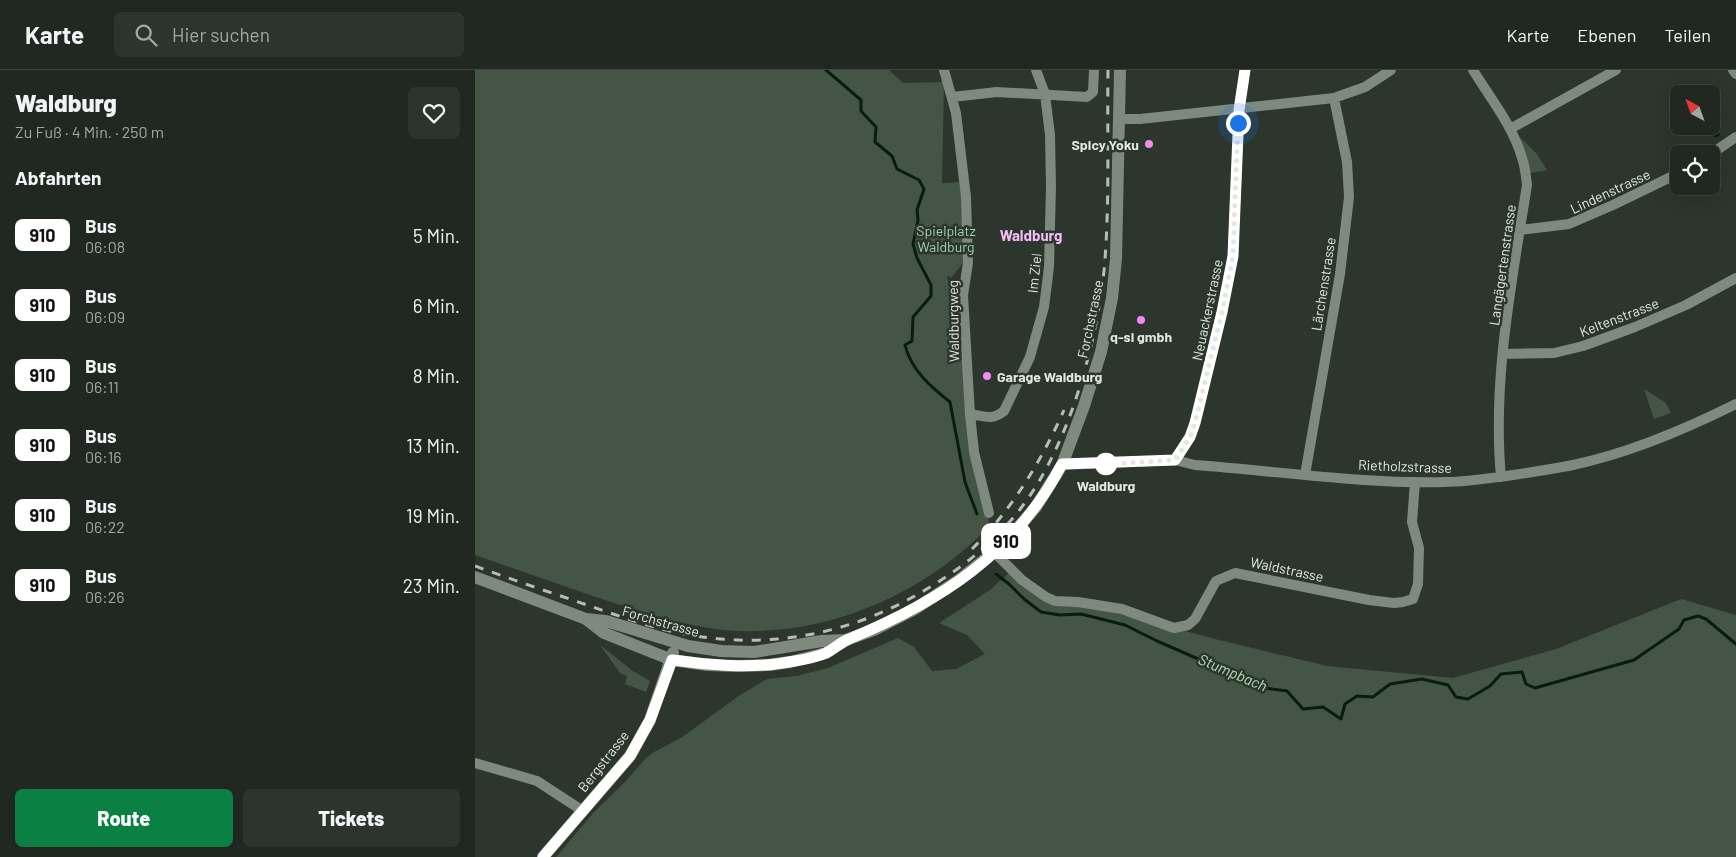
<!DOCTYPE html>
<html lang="de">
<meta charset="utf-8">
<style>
:root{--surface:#212821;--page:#2d342e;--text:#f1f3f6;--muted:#a2a6a5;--line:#3e443f;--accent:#0b8043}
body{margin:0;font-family:Barlow,sans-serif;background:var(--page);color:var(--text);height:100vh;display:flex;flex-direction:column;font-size:19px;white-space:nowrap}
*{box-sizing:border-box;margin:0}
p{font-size:16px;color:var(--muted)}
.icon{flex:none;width:28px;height:28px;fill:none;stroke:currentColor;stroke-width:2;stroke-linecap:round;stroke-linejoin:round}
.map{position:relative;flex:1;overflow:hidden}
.panel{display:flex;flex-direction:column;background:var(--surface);width:475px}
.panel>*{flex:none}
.badge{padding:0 10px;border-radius:8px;font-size:18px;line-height:32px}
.needle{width:32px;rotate:319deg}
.buttons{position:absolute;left:1195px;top:15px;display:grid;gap:10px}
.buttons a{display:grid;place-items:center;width:50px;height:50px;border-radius:8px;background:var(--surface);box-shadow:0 5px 20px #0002,0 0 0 1px var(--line);font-size:25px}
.you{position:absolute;width:25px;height:25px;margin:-12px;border:4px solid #fff;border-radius:50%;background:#1a73e8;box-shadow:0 0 0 8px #1a73e833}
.map>.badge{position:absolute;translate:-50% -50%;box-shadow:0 0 0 2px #fff}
h2{padding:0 15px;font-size:19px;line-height:45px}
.round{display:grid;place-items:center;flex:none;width:52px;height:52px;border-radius:8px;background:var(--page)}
.head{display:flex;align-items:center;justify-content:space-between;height:85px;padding:0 15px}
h1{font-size:24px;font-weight:800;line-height:38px}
.primary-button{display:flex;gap:10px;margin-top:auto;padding:10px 15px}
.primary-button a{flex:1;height:58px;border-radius:8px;background:var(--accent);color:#fff;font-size:20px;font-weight:800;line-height:58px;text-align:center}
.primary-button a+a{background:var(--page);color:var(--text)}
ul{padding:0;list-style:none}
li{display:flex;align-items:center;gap:15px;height:70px;padding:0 15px}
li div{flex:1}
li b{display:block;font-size:19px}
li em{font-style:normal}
li .badge{min-width:55px;font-weight:700;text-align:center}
header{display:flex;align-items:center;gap:30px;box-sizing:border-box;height:70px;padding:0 25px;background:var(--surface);border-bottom:1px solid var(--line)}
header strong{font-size:24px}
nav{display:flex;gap:28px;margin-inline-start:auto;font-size:18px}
.search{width:350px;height:45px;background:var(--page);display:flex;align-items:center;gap:12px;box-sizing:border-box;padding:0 18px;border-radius:8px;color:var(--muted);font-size:19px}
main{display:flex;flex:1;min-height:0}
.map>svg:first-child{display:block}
.green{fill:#445545}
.water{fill:#081e0b}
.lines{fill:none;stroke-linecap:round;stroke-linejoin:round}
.stream{stroke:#081e0b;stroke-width:3}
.street{stroke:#7e8a7e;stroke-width:10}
.secondary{stroke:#7e8a7e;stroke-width:12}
.rail{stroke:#b5bdb5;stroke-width:3;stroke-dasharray:9 9;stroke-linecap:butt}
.line-casing{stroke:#fff;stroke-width:11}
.line{stroke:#fff;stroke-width:8}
.walk{stroke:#e1e8e1;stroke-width:5;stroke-dasharray:0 9}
.poi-dot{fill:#f28af3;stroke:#2c362c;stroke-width:2}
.stop-dot{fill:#fff;stroke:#fff;stroke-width:2.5}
.labels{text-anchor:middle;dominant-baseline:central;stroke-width:5;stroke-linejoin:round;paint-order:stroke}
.poi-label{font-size:14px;font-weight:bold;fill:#e1e8e1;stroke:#2c362c;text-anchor:end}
.street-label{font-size:14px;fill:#e1e8e1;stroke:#2c362c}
.park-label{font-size:14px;fill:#a2d0a5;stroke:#2c362c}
.stop-label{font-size:14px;font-weight:bold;fill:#e1e8e1;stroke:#2c362c}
.neighbourhood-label{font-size:15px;font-weight:bold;fill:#f5bbf4;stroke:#2c362c}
.water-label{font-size:15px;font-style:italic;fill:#b1e0b4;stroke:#2c362c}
</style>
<header>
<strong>Karte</strong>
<div class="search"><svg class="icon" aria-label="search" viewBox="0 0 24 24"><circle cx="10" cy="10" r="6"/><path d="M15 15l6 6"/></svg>Hier suchen</div>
<nav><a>Karte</a><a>Ebenen</a><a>Teilen</a></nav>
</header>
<main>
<section class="panel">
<div class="head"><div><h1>Waldburg</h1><p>Zu Fuß · 4 Min. · 250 m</p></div><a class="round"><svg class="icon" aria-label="heart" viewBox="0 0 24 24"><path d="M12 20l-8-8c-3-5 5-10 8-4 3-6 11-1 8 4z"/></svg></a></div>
<h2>Abfahrten</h2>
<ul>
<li><span class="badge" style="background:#fff;color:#111">910</span><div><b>Bus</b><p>06:08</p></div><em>5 Min.</em></li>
<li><span class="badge" style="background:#fff;color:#111">910</span><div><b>Bus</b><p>06:09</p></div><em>6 Min.</em></li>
<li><span class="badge" style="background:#fff;color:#111">910</span><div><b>Bus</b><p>06:11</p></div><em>8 Min.</em></li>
<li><span class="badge" style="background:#fff;color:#111">910</span><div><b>Bus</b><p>06:16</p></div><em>13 Min.</em></li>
<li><span class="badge" style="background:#fff;color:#111">910</span><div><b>Bus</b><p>06:22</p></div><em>19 Min.</em></li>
<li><span class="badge" style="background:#fff;color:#111">910</span><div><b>Bus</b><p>06:26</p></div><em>23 Min.</em></li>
</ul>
<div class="primary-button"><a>Route</a><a>Tickets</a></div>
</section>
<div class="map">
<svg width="1261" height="787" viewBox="0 0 1261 787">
<rect width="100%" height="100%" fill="#2c362c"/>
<!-- green -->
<path class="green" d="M 0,0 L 414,0 L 428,13 L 469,12 L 467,113 L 485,112 L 489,152 L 488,193 L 476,208 L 472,205 L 514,443 C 513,446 514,451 513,454 C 509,466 472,494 460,502 C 407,538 344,560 280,561 C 232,563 184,547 139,533 C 93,518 46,501 0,485 Z
M 1045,67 L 1061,83 L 1072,100 L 1055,103 Z
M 1169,319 L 1191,333 L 1196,343 L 1179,349 Z
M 537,500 L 561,521 L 740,569 L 852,596 L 978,608 L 1081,579 L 1206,529 L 1261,545 L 1261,787 L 81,787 L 119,742 L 151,711 L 171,688 L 179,682 L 206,668 L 265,625 L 292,609 L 321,606 L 353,598 L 423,568 L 439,577 L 457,601 L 481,599 L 510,584 L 492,565 L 464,553 L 515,520 Z
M 125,575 L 158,601 L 175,611 L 171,622 L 150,614 L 152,606 L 145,603 Z"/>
<!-- water -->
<path class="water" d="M 1238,50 L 1245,65 L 1242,67 L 1237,66 L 1231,59 L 1233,56 L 1236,56 Z"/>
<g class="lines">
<!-- stream -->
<path class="stream" d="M 351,0 L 386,30 L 386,41 L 401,57 L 400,72 L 417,86 L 422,99 L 444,110 L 449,119 L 442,140 L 443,150 L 438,174 L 442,188 L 456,215 L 456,226 L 438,247 L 437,271 L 430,275 C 436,300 456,317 475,332 L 490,412 L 502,444
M 521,504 L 534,514 L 549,529 L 566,542 L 585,545 L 606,544 L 650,555 L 682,571 L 790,618 L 812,621 L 828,639 L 848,637 L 866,649 L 870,634 L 882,626 L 898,627 L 915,614 L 947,609 L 973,615 L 981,627 L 993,629 L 1015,616 L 1026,604 L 1047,602 L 1051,614 L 1060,618 L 1159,590 L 1204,559 L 1209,550 L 1223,546 L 1231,549 L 1261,574"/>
<!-- street -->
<path class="street" d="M 469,0 L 481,43 L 491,127 L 493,193 L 488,225 L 495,344 L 499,382 L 514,443
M 998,0 C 1015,28 1038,56 1047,88 C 1050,96 1051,106 1052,115 C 1037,211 1017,310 1026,407
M 1258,0 L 1261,4
M 477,27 L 522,22 L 612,27 L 618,22 L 619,0
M 644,49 L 665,49 L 859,28 L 890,17 L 916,0
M 1035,59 L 1141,0
M 1236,84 L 1261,67
M 1045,160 L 1094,154 L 1138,135 L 1204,103
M 1028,284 L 1079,283 L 1108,276 L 1160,257 L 1211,235 L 1261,208
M 495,344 C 510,346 516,351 529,341 L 555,287 L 569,237 L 574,197 L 576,116 L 575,65 L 570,24 L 561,0
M 700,390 L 715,367 L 720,353 L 747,242 L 758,186 L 764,39 L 770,0
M 587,395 L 700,390 L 720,395 C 803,401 887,414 970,412 C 993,412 1016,408 1038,405 C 1058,402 1078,399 1098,395 C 1155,383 1209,360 1261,334
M 830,405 L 865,204 L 874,127 L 872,92 L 859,28
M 519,482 L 547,510 L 571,527 L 580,531 L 603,532 L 647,539 L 699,558 L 713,555 L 720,549 L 741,511 L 760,503 L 894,530 L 919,533 L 928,532 L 938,529 L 943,514 L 944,478 L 937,452 L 940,412
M 0,693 L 62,711 L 108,741"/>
<!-- secondary -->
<path class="secondary" d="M 0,507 L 111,549 L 131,551 L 213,576 L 246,581 L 279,582 L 347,571 L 370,570
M 111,549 L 129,563 L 197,590 L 232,595 L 261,596 L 294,595 L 315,592 L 351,583 L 371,570 L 401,559 L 440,539 L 484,510 L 519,482 L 534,468 L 561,437 L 587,395 L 609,336 L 626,282 L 637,228 L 641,189 L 645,0
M 68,787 L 155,686 L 175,650 L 198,583"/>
<!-- rail -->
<path class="rail" d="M 497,479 C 536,441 567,390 589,340
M 0,496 C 38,510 77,523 115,536 C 150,548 185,561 222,566 C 296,578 371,564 436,528 C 477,506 518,475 546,438 C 593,377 621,277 629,201 C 635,135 632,67 633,0"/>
</g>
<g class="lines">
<!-- line casing -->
<g class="line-casing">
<path id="line" d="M 68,787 L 155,686 L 175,650 L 197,590 C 236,595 275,599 314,592 C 326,590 340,588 351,583 C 359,579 366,572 374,569 C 464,532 540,484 587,394 L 700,390 L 715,367 L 720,353 L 747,242 L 758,186 L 764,40 L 770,0"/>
</g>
<!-- line -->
<use href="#line" class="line"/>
<!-- walk -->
<path class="walk" d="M 631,394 L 700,390 L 715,367 L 720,353 L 747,242 L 758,186 L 763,53"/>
</g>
<!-- markers -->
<g class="poi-dot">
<circle cx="674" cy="74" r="5"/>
<circle cx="666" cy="250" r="5"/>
<circle cx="512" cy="306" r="5"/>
</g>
<circle class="stop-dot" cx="631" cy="394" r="10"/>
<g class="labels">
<!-- poi labels -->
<g class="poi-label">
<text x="664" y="74">Spicy Yoku</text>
<text x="666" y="266" text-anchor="middle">q-si gmbh</text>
<text x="522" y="306" text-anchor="start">Garage Waldburg</text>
</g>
<!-- street labels -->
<g class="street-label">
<text transform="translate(1135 121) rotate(-25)">Lindenstrasse</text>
<text transform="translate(1027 195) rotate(-82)">Langägertenstrasse</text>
<text transform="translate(559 203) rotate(-84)">Im Ziel</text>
<text transform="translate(848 214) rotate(-81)">Lärchenstrasse</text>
<text transform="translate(732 240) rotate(-78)">Neuackerstrasse</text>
<text transform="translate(1144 247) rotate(-21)">Keltenstrasse</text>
<text transform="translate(615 249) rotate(-78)">Forchstrasse</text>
<text transform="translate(478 251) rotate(-91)">Waldburgweg</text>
<text transform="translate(930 396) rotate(2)">Rietholzstrasse</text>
<text transform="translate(812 499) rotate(12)">Waldstrasse</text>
<text transform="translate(186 551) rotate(16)">Forchstrasse</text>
<text transform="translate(128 691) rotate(-52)">Bergstrasse</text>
</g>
<!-- park labels -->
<g class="park-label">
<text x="471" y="160">Spielplatz<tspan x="471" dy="16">Waldburg</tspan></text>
</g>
<!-- stop labels -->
<g class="stop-label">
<text x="631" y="415">Waldburg</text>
</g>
<!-- neighbourhood labels -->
<g class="neighbourhood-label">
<text x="556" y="165">Waldburg</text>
</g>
<!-- water labels -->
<g class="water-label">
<text transform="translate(758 602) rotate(23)">Stumpbach</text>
</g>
</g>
</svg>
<div class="buttons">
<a><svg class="needle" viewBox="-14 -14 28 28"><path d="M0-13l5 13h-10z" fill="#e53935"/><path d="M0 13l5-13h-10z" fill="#a2a6a5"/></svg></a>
<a><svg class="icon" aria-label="locate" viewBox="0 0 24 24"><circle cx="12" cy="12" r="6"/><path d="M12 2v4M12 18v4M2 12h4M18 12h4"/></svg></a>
</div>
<div class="you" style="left:763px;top:53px"></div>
<b class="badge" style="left:531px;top:471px;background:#fff;color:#111">910</b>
</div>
</main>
